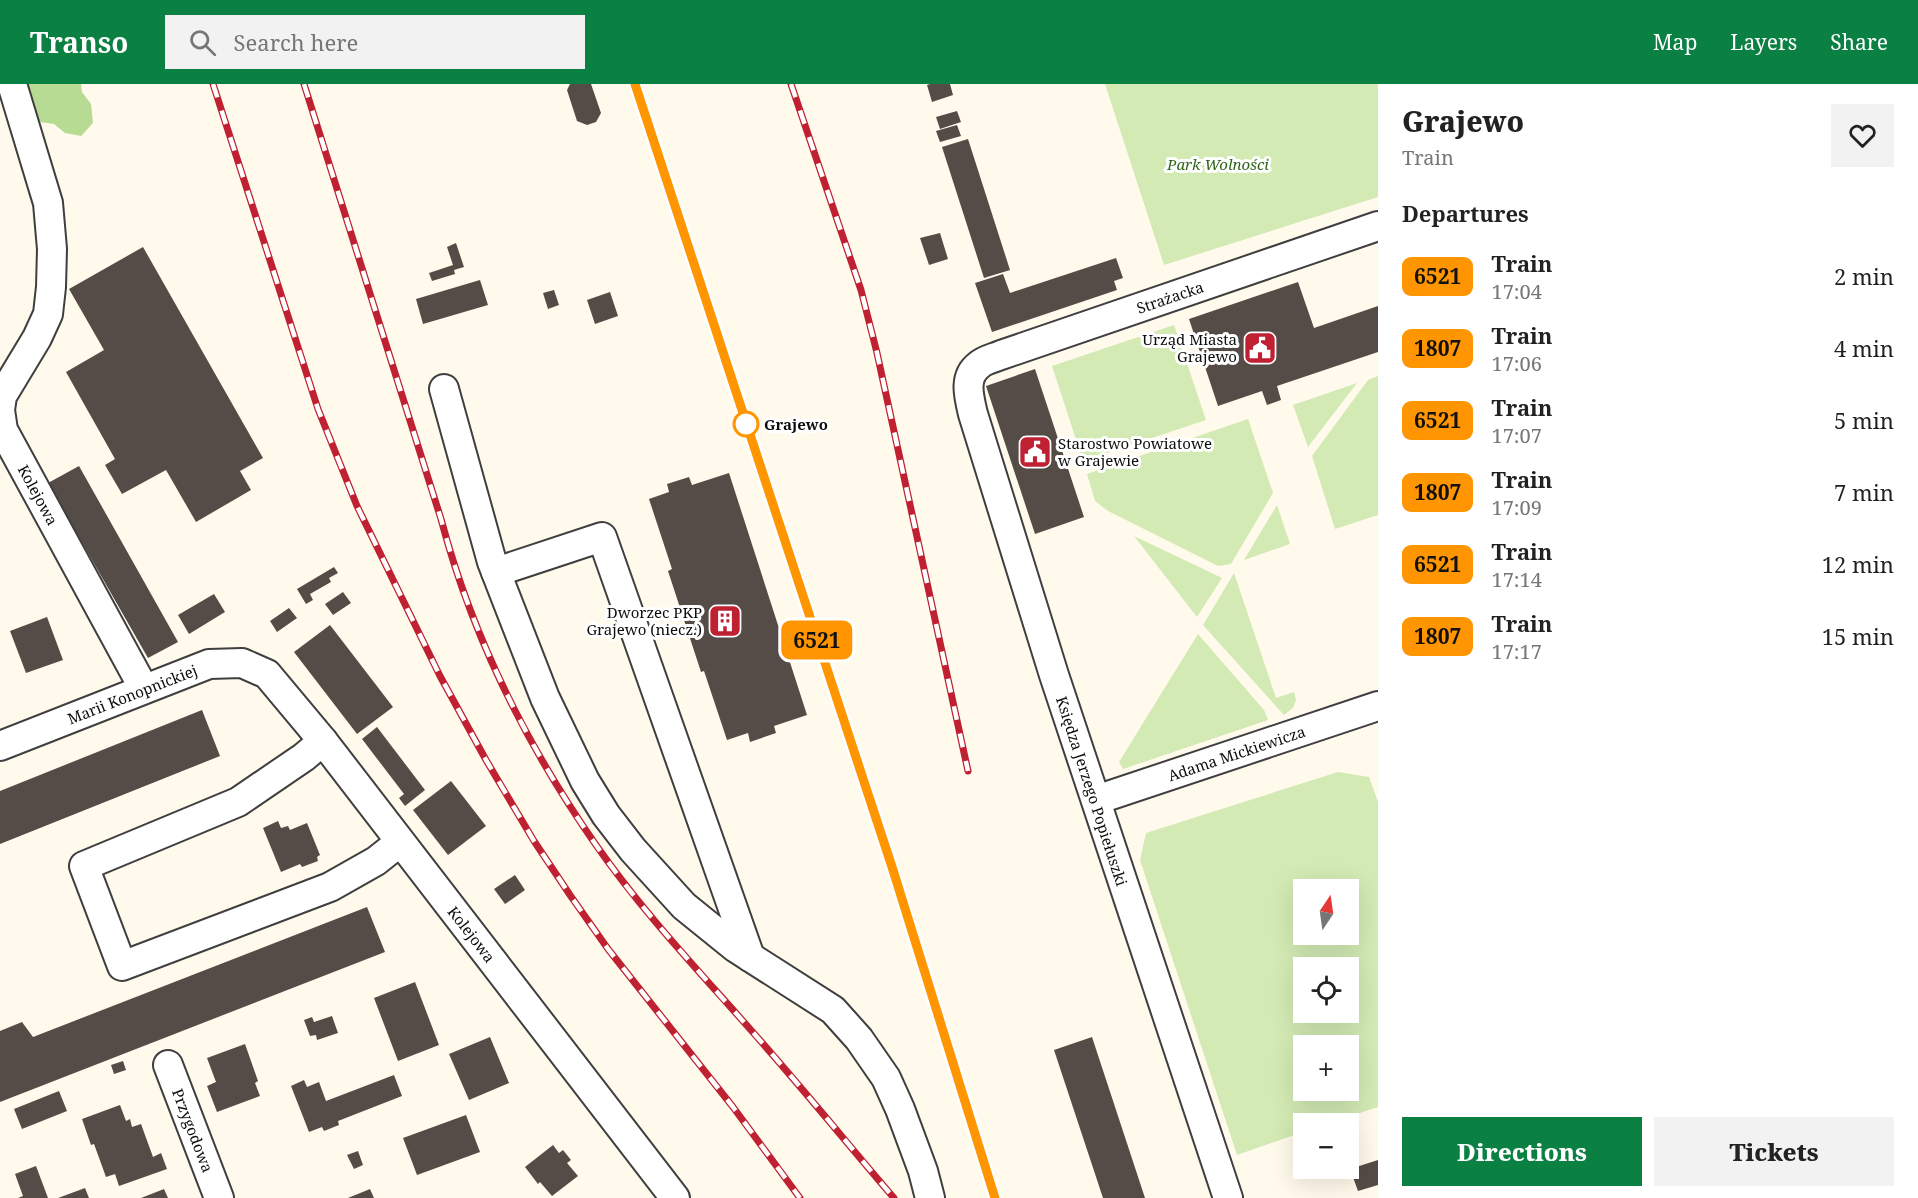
<!DOCTYPE html>
<meta charset="utf-8">
<style>
:root{--surface:#fff;--page:#f2f2f2;--text:#222;--muted:#767676;--accent:#0b8043}
body{margin:0;font-family:"Noto Serif",serif;background:var(--page);color:var(--text);height:100vh;display:flex;flex-direction:column;font-size:22px;white-space:nowrap}
*{box-sizing:border-box;margin:0}
p{font-size:20px;color:var(--muted)}
.icon{flex:none;width:33px;height:33px;fill:none;stroke:currentColor;stroke-width:2;stroke-linecap:round;stroke-linejoin:round}
.map{position:relative;flex:1;overflow:hidden}
.panel{display:flex;flex-direction:column;background:var(--surface);width:540px}
.panel>*{flex:none}
.badge{padding:0 12px;border-radius:9px;font-size:21px;line-height:39px}
.needle{width:39px;rotate:13deg}
.buttons{position:absolute;left:1293px;top:795px;display:grid;gap:12px}
.buttons a{display:grid;place-items:center;width:66px;height:66px;border-radius:0px;background:var(--surface);box-shadow:0 6px 24px #0002;font-size:30px}
.map>.badge{position:absolute;translate:-50% -50%;box-shadow:0 0 0 3px #fff}
h2{padding:0 24px;font-size:22px;line-height:54px}
.round{display:grid;place-items:center;flex:none;width:63px;height:63px;border-radius:0px;background:var(--page)}
.overview{display:flex;align-items:center;justify-content:space-between;height:102px;padding:0 24px}
h1{font-size:28px;font-weight:800;line-height:45px}
.cta{display:flex;gap:12px;margin-top:auto;padding:12px 24px}
.cta a{flex:1;height:69px;border-radius:0px;background:var(--accent);color:#fff;font-size:24px;font-weight:800;line-height:69px;text-align:center}
.cta a+a{background:var(--page);color:var(--text)}
ul{padding:0;list-style:none}
li{display:flex;align-items:center;gap:18px;height:72px;padding:0 24px}
li div{flex:1}
li b{display:block;font-size:22px}
li em{font-style:normal}
li .badge{min-width:66px;font-weight:700;text-align:center}
header{display:flex;align-items:center;gap:36px;box-sizing:border-box;height:84px;padding:0 30px;background:var(--accent);color:#fff}
header strong{font-size:28px}
nav{display:flex;gap:33px;margin-inline-start:auto;font-size:21px}
.search{width:420px;height:54px;background:var(--page);display:flex;align-items:center;gap:15px;box-sizing:border-box;padding:0 21px;border-radius:0px;color:var(--muted);font-size:22px}
main{display:flex;flex:1;min-height:0}
.map>svg:first-child{display:block}
.green{fill:#d3eab4;fill-rule:evenodd}
.forest{fill:#b8db93}
.building{fill:#554c48}
.lines{fill:none;stroke-linecap:round;stroke-linejoin:round}
.minor-casing{stroke:#3f3f3f;stroke-width:32}
.minor{stroke:#fff;stroke-width:28}
.rail-casing{stroke:#bf2133;stroke-width:7}
.rail{stroke:#fff;stroke-width:4.5;stroke-dasharray:14;stroke-linecap:butt}
.line-casing{stroke:#fff;stroke-width:14}
.line{stroke:#ff9500;stroke-width:9}
.stop-dot{fill:#fff;stroke:#ff9500;stroke-width:3}
.labels{text-anchor:middle;dominant-baseline:central;stroke-width:6;stroke-linejoin:round;paint-order:stroke}
.park-label{font-size:15px;font-style:italic;fill:#2f651b;stroke:#fff}
.street-label{font-size:15px;fill:#0c0c0c;stroke:#fff}
.poi-label{font-size:15px;fill:#0c0c0c;stroke:#fff;text-anchor:end}
.stop-label{font-size:15px;font-weight:bold;fill:#0c0c0c;stroke:#fff;text-anchor:start}
</style>
<header>
<strong>Transo</strong>
<div class="search"><svg class="icon" aria-label="search" viewBox="0 0 24 24"><circle cx="10" cy="10" r="6"/><path d="M15 15l6 6"/></svg>Search here</div>
<nav><a>Map</a><a>Layers</a><a>Share</a></nav>
</header>
<main>
<div class="map">
<svg width="1378" height="1114" viewBox="0 0 1378 1114">
<rect width="100%" height="100%" fill="#fffaeb"/>
<!-- green -->
<path class="green" d="M 1105,0 L 1378,0 L 1378,113 L 1164,181 Z
M 1174,241 L 1206,336 L 1083,377 L 1052,282 Z
M 1378,292 L 1378,431 L 1335,445 L 1312,372 L 1368,296 Z
M 1357,299 L 1308,363 L 1293,321 Z
M 1248,335 L 1273,409 L 1231,480 L 1218,482 L 1108,427 L 1095,417 L 1087,390 Z
M 1277,421 L 1290,460 L 1244,476 Z
M 1134,452 L 1222,494 L 1197,533 Z
M 1234,489 L 1276,614 L 1294,608 L 1296,616 L 1293,624 L 1284,631 L 1203,541 Z
M 1198,550 L 1264,626 L 1268,636 L 1123,685 L 1119,678 Z
M 1338,688 L 1369,693 L 1378,718 L 1378,1023 L 1329,1039 L 1304,1040 L 1303,1048 L 1237,1071 L 1140,776 L 1146,749 ZM 1304,806 L 1348,806 L 1348,850 L 1304,850 ZM 1304,884 L 1348,884 L 1348,928 L 1304,928 ZM 1304,962 L 1348,962 L 1348,1006 L 1304,1006 Z"/>
<!-- forest -->
<path class="forest" d="M 25,0 L 81,0 L 82,8 L 91,20 L 93,39 L 81,52 L 65,49 L 54,40 L 40,38 Z"/>
<!-- building -->
<path class="building" d="M 570,0 L 591,0 L 601,29 L 596,38 L 587,41 L 577,37 L 567,6 Z
M 930,0 L 950,0 L 953,11 L 932,18 L 927,1 Z
M 957,27 L 961,38 L 940,45 L 936,33 Z
M 957,41 L 961,52 L 940,58 L 936,47 Z
M 968,55 L 1010,186 L 984,194 L 942,63 Z
M 940,149 L 948,175 L 929,181 L 920,154 Z
M 456,159 L 464,183 L 454,186 L 455,190 L 432,197 L 429,189 L 453,181 L 447,163 Z
M 143,163 L 263,374 L 240,387 L 251,406 L 196,438 L 166,386 L 122,410 L 105,381 L 115,375 L 66,288 L 104,266 L 69,205 Z
M 1116,174 L 1123,194 L 1114,197 L 1117,206 L 992,248 L 975,199 L 1003,190 L 1010,209 Z
M 480,196 L 488,221 L 423,240 L 416,215 Z
M 1298,198 L 1314,244 L 1378,222 L 1378,268 L 1277,302 L 1281,316 L 1267,321 L 1262,307 L 1218,322 L 1189,235 Z
M 554,206 L 559,221 L 548,225 L 543,209 Z
M 610,208 L 618,232 L 595,240 L 587,216 Z
M 1035,285 L 1084,433 L 1035,450 L 986,302 Z
M 79,382 L 178,558 L 148,574 L 48,399 Z
M 729,389 L 807,631 L 774,642 L 776,649 L 750,658 L 748,649 L 727,656 L 704,587 L 701,588 L 668,487 L 672,485 L 649,415 L 669,408 L 667,400 L 689,393 L 692,401 Z
M 334,483 L 338,489 L 329,494 L 331,498 L 310,510 L 313,516 L 306,520 L 297,505 Z
M 343,508 L 351,519 L 333,531 L 325,520 Z
M 214,510 L 225,528 L 189,550 L 178,531 Z
M 289,524 L 297,534 L 277,548 L 270,537 Z
M 47,533 L 63,576 L 26,589 L 10,547 Z
M 330,541 L 393,623 L 357,650 L 294,568 Z
M 202,626 L 220,672 L 0,760 L 0,707 Z
M 377,643 L 425,706 L 405,722 L 399,714 L 404,710 L 362,655 Z
M 451,697 L 486,742 L 448,771 L 413,726 Z
M 278,737 L 281,744 L 288,742 L 290,746 L 307,739 L 320,771 L 317,773 L 318,777 L 302,783 L 300,780 L 281,788 L 263,744 Z
M 515,791 L 525,806 L 505,820 L 494,805 Z
M 367,823 L 385,868 L 0,1018 L 0,947 L 22,938 L 33,953 Z
M 415,898 L 439,961 L 398,977 L 374,914 Z
M 332,932 L 338,949 L 317,956 L 316,951 L 310,952 L 304,936 L 312,933 L 314,938 Z
M 490,953 L 509,999 L 469,1016 L 449,970 Z
M 1092,953 L 1145,1114 L 1103,1114 L 1054,966 Z
M 245,960 L 258,997 L 255,999 L 260,1012 L 217,1028 L 207,1002 L 216,998 L 207,974 Z
M 123,977 L 126,986 L 114,990 L 111,981 Z
M 394,991 L 402,1012 L 338,1037 L 339,1041 L 324,1047 L 322,1043 L 309,1048 L 291,1002 L 304,996 L 307,1003 L 319,998 L 326,1017 Z
M 59,1007 L 67,1027 L 22,1045 L 14,1025 Z
M 120,1021 L 126,1037 L 130,1035 L 132,1043 L 141,1040 L 153,1073 L 161,1069 L 167,1085 L 119,1102 L 115,1090 L 106,1093 L 94,1060 L 91,1061 L 82,1035 Z
M 466,1031 L 480,1068 L 417,1091 L 403,1054 Z
M 553,1061 L 559,1069 L 563,1066 L 571,1076 L 567,1079 L 578,1092 L 552,1112 L 540,1098 L 538,1100 L 525,1083 Z
M 358,1067 L 363,1081 L 354,1085 L 347,1071 Z
M 1378,1076 L 1378,1101 L 1358,1107 L 1350,1085 Z
M 36,1082 L 48,1114 L 18,1114 L 23,1112 L 15,1090 Z
M 85,1104 L 89,1114 L 58,1114 Z
M 164,1105 L 168,1114 L 141,1114 Z
M 370,1105 L 374,1114 L 348,1114 Z"/>
<g class="lines">
<!-- minor casing -->
<g class="minor-casing">
<g id="minor">
<path id="s1" d="M 12,0 L 48,119 L 52,165 L 51,203 L 48,230 L 37,254 L 2,312 L 0,326 L 3,346 L 144,605"/>
<path d="M 444,305 L 492,478 L 545,614 L 585,697 L 606,731 L 633,766 L 684,822 L 736,864 L 833,926 L 859,955 L 886,994 L 900,1025 L 923,1087 L 930,1114"/>
<path d="M 496,488 L 602,453 L 750,873"/>
<path d="M 323,657 L 304,673 L 238,718 L 84,782 L 122,882 L 330,803 L 376,777 L 400,758"/>
<path id="s2" d="M 0,662 L 209,580 L 242,579 L 267,590 L 323,657 L 675,1114"/>
<path id="s3" d="M 1096,716 L 1378,622"/>
<path id="s4" d="M 168,981 L 219,1114"/>
<path id="s5" d="M 1228,1114 L 1054,591 L 973,330 C 969,313 963,293 979,281 C 984,276 994,274 1001,271 L 1378,142"/>
</g>
</g>
<!-- minor -->
<use href="#minor" class="minor"/>
<!-- rail casing -->
<g class="rail-casing">
<path id="rail" d="M 213,0 L 318,325 L 357,422 L 440,592 L 486,676 L 534,757 L 570,811 L 608,865 L 733,1023 L 800,1114
M 304,0 L 441,435 C 472,552 527,662 596,761 C 642,827 697,885 750,945 C 799,1000 846,1058 894,1114
M 635,0 L 893,786 L 995,1114
M 791,0 L 861,206 L 877,269 L 968,687"/>
</g>
<!-- rail -->
<use href="#rail" class="rail"/>
</g>
<g class="lines">
<!-- line casing -->
<g class="line-casing">
<path id="line" d="M 635,0 L 893,786 L 995,1114"/>
</g>
<!-- line -->
<use href="#line" class="line"/>
</g>
<!-- icons -->
<defs>
<g id="civic-square" transform="scale(1.725)"><rect x="-9" y="-9" width="18" height="18" rx="4" fill="#bf2133" stroke="#fff"/><path d="M-.6-6.5H3V-4.5H.6V-3L4-1V1h2V6H-6V1h2V-1L-.6-3ZM-1.2 2.5V6h2.4V2.5Z" fill="#fff"/></g>
<g id="building-square" transform="scale(1.725)"><rect x="-9" y="-9" width="18" height="18" rx="4" fill="#bf2133" stroke="#fff"/><path d="M-4-6H4V6H1V3H-1V6H-4ZM-2.5-4.3h1.7v1.8h-1.7ZM.8-4.3h1.7v1.8H.8ZM-2.5-1h1.7V.8h-1.7ZM.8-1h1.7V.8H.8Z" fill="#fff"/></g>
</defs>
<g fill-rule="evenodd">
<use href="#civic-square" x="1260" y="264"/>
<use href="#civic-square" x="1035" y="368"/>
<use href="#building-square" x="725" y="537"/>
</g>
<!-- markers -->
<circle class="stop-dot" cx="746" cy="340" r="12"/>
<g class="labels">
<!-- park labels -->
<g class="park-label">
<text x="1218" y="80">Park Wolności</text>
</g>
<!-- street labels -->
<g class="street-label">
<text stroke="none"><textPath href="#s5" startOffset="1080">Strażacka</textPath></text>
<text stroke="none"><textPath href="#s1" startOffset="438">Kolejowa</textPath></text>
<text stroke="none"><textPath href="#s2" startOffset="142">Marii Konopnickiej</textPath></text>
<text stroke="none"><textPath href="#s3" startOffset="148">Adama Mickiewicza</textPath></text>
<text transform="translate(1092 707) rotate(72)">Księdza Jerzego Popiełuszki</text>
<text stroke="none"><textPath href="#s2" startOffset="616">Kolejowa</textPath></text>
<text stroke="none"><textPath href="#s4" startOffset="70">Przygodowa</textPath></text>
</g>
<!-- poi labels -->
<g class="poi-label">
<text x="1237" y="255">Urząd Miasta<tspan x="1237" dy="17">Grajewo</tspan></text>
<text x="1058" y="359" text-anchor="start">Starostwo Powiatowe<tspan x="1058" dy="17">w Grajewie</tspan></text>
<text x="702" y="528">Dworzec PKP<tspan x="702" dy="17">Grajewo (niecz.)</tspan></text>
</g>
<!-- stop labels -->
<g class="stop-label">
<text x="764" y="340">Grajewo</text>
</g>
</g>
</svg>
<div class="buttons">
<a><svg class="needle" viewBox="-14 -14 28 28"><path d="M0-13l5 13h-10z" fill="#e53935"/><path d="M0 13l5-13h-10z" fill="#767676"/></svg></a>
<a><svg class="icon" aria-label="locate" viewBox="0 0 24 24"><circle cx="12" cy="12" r="6"/><path d="M12 2v4M12 18v4M2 12h4M18 12h4"/></svg></a>
<a>+</a>
<a>−</a>
</div>
<b class="badge" style="left:817px;top:556px;background:#ff9500;color:#111">6521</b>
</div>
<section class="panel">
<div class="overview"><div><h1>Grajewo</h1><p>Train</p></div><a class="round"><svg class="icon" aria-label="heart" viewBox="0 0 24 24"><path d="M12 20l-8-8c-3-5 5-10 8-4 3-6 11-1 8 4z"/></svg></a></div>
<h2>Departures</h2>
<ul>
<li><span class="badge" style="background:#ff9500;color:#111">6521</span><div><b>Train</b><p>17:04</p></div><em>2 min</em></li>
<li><span class="badge" style="background:#ff9500;color:#111">1807</span><div><b>Train</b><p>17:06</p></div><em>4 min</em></li>
<li><span class="badge" style="background:#ff9500;color:#111">6521</span><div><b>Train</b><p>17:07</p></div><em>5 min</em></li>
<li><span class="badge" style="background:#ff9500;color:#111">1807</span><div><b>Train</b><p>17:09</p></div><em>7 min</em></li>
<li><span class="badge" style="background:#ff9500;color:#111">6521</span><div><b>Train</b><p>17:14</p></div><em>12 min</em></li>
<li><span class="badge" style="background:#ff9500;color:#111">1807</span><div><b>Train</b><p>17:17</p></div><em>15 min</em></li>
</ul>
<div class="cta"><a>Directions</a><a>Tickets</a></div>
</section>
</main>
